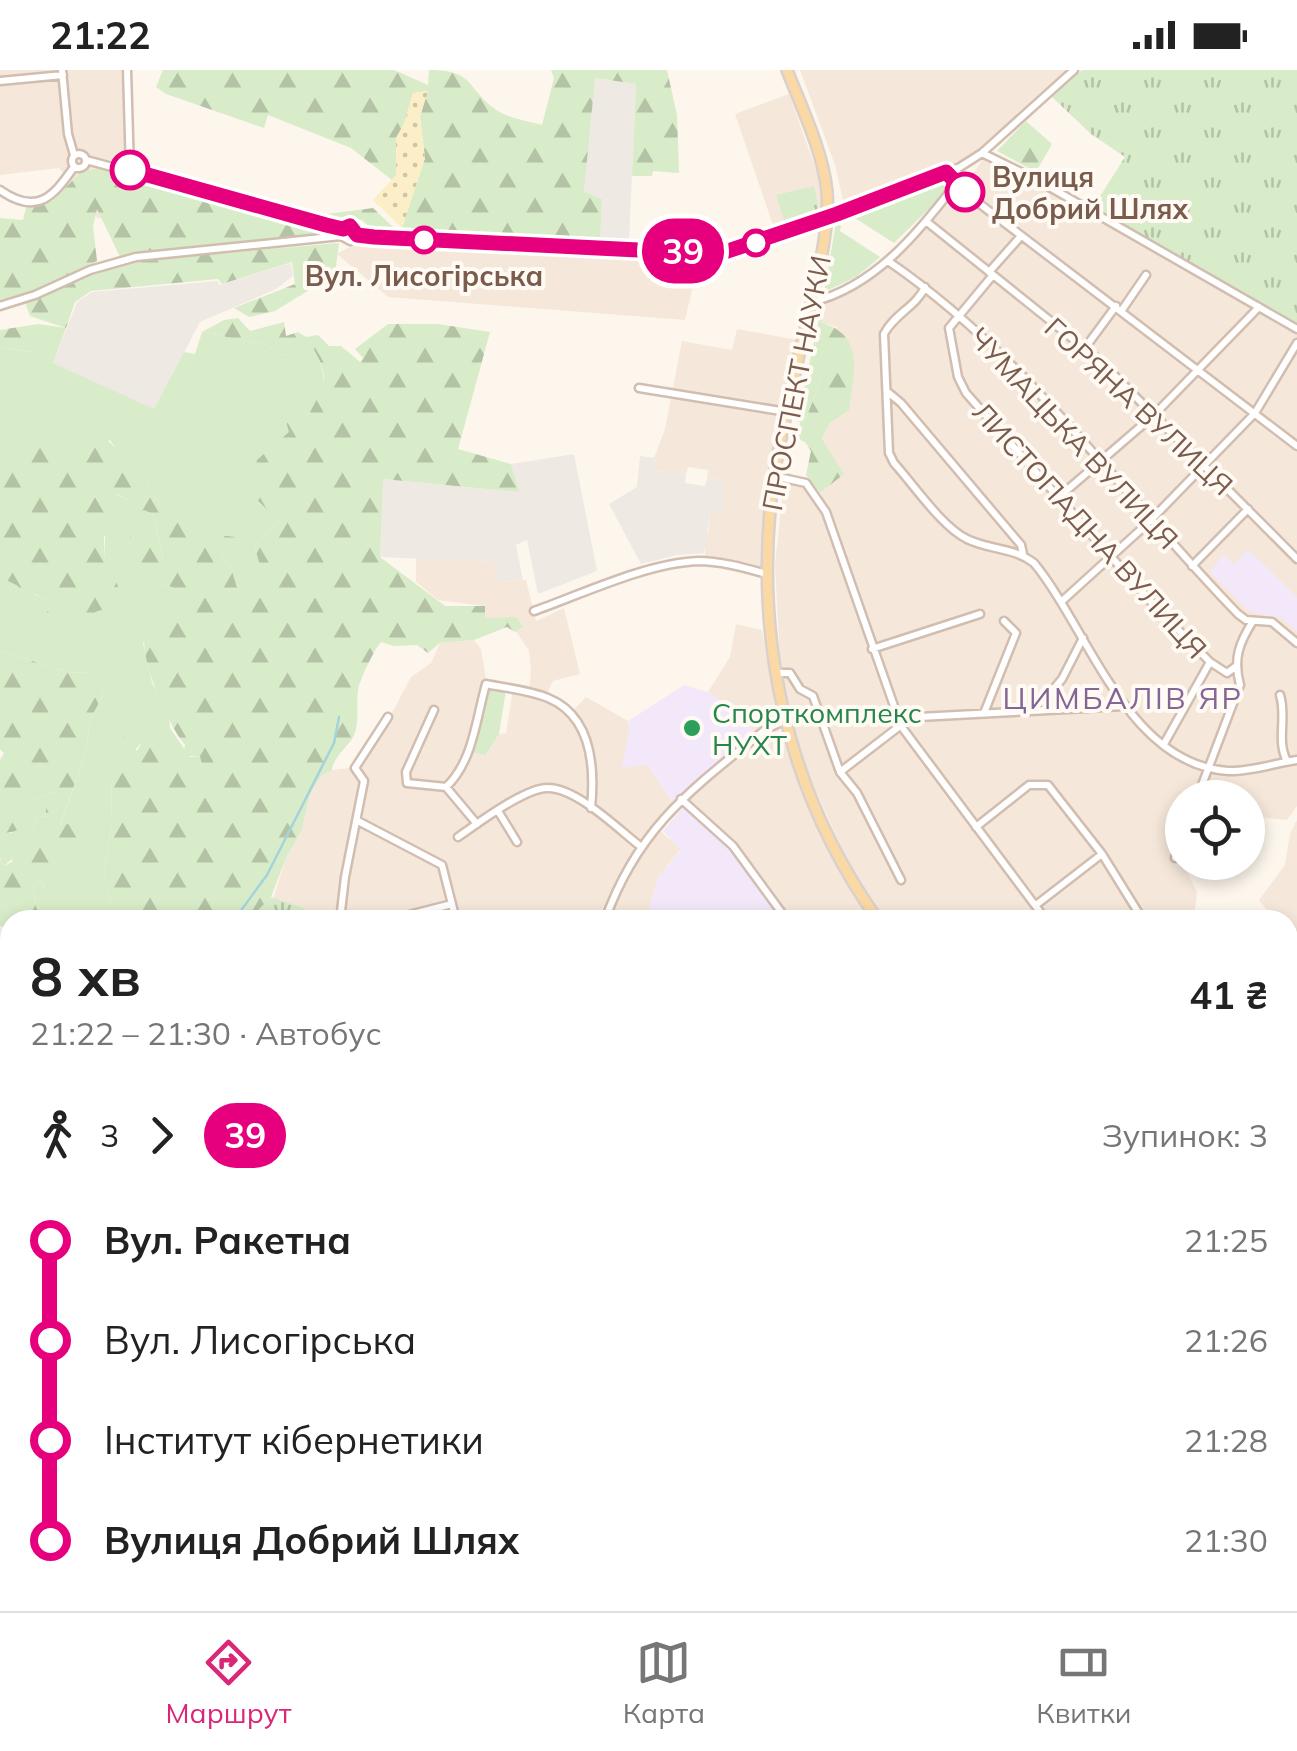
<!DOCTYPE html>
<html lang="uk">
<meta charset="utf-8">
<style>
:root{--surface:#fff;--page:#f2f2f2;--text:#222;--muted:#767676;--line:#e0e0e0;--accent:#db2777}
body{margin:0;font-family:Mulish,sans-serif;background:var(--page);color:var(--text);height:100vh;display:flex;flex-direction:column;font-size:38px;white-space:nowrap}
*{box-sizing:border-box;margin:0}
p{font-size:32px;color:var(--muted)}
.icon{flex:none;width:55px;height:55px;fill:none;stroke:currentColor;stroke-width:2;stroke-linecap:round;stroke-linejoin:round}
.map{position:relative;flex:1;overflow:hidden}
.drawer{position:absolute;left:0px;top:840px;width:1298px;height:702px;display:flex;flex-direction:column;background:var(--surface);border-radius:30px 30px 0 0;box-shadow:0 5px 15px #0003}
.drawer>*{flex:none}
.badge{padding:0 20px;border-radius:32px;font-size:35px;line-height:65px}
.buttons{position:absolute;left:1165px;top:710px;display:grid;gap:20px}
.buttons a{display:grid;place-items:center;width:100px;height:100px;border-radius:50%;background:var(--surface);box-shadow:0 5px 15px #0003;font-size:50px}
.map>.badge{position:absolute;translate:-50% -50%;box-shadow:0 0 0 5px #fff}
.legs{display:flex;align-items:center;gap:15px;height:110px;padding:0 30px;font-size:32px}
.legs p{margin-inline-start:auto}
.overview{display:flex;align-items:center;justify-content:space-between;height:170px;padding:0 30px}
h1{font-size:55px;font-weight:700;line-height:75px}
ul{padding:0 30px;list-style:none}
li{display:flex;align-items:center;gap:35px;height:100px;font-size:38px}
li i{display:grid;place-items:center;width:15px;height:100%;margin:0 12px;background:currentColor}
li i::after{content:'';width:25px;height:25px;margin:-12px;border:8px solid;border-radius:50%;background:var(--surface)}
li p{margin-inline-start:auto}
li:first-child i{background:linear-gradient(#0000 50%,currentColor 0)}
li:last-child i{background:linear-gradient(currentColor 50%,#0000 0)}
.status{display:flex;justify-content:space-between;align-items:center;height:70px;padding:0 50px;background:var(--surface);direction:ltr}
.status svg{height:28px;fill:currentColor}
.menu{display:flex;justify-content:space-around;align-items:center;height:140px;border-top:2px solid var(--line);background:var(--surface);font-size:28px;color:var(--muted)}
.menu a{display:grid;justify-items:center;gap:5px}
.menu .on{color:var(--accent)}
.map>svg:first-child{display:block}
.residential{fill:#f5e8da}
.industrial{fill:#efe9e4}
.education{fill:#f3e8fa}
.grass{fill:#d8ecc9}
.forest{fill:url(#forest-firs)}
.sand{fill:url(#sand-dots)}
.park{fill:url(#park-tufts)}
.lines{fill:none;stroke-linecap:round;stroke-linejoin:round}
.stream{stroke:#a5d3da;stroke-width:2.5}
.river{stroke:#bfe3e8;stroke-width:9}
.minor-casing{stroke:#d1beb0;stroke-width:11}
.major-casing{stroke:#dad1cd;stroke-width:14}
.minor{stroke:#fff;stroke-width:6}
.major{stroke:#fbd9a5;stroke-width:9}
.rail-casing{stroke:#b9a8c9;stroke-width:6}
.rail{stroke:#fffaf3;stroke-width:2.5;stroke-dasharray:8;stroke-linecap:butt}
.line-1-casing{stroke:#fff;stroke-width:22}
.line-1{stroke:#e6007e;stroke-width:15}
.stop-1-dot{fill:#fff;stroke:#e6007e;stroke-width:5}
.leisure-dot{fill:#2e9e5b;stroke:#fffaf3;stroke-width:4}
.labels{text-anchor:middle;dominant-baseline:central;stroke-width:8;stroke-linejoin:round;paint-order:stroke}
.stop-label{font-size:28px;font-weight:bold;fill:#7a5c4d;stroke:#fffaf3;text-anchor:start}
.street-label{font-size:28px;fill:#7a5c4d;stroke:#fffaf3}
.leisure-label{font-size:28px;fill:#27864d;stroke:#fffaf3;text-anchor:start}
.neighbourhood-label{font-size:30px;letter-spacing:2.5px;fill:#846695;stroke:#fffaf3}
</style>
<div class="status"><b>21:22</b><svg viewBox="0 0 49 12"><path d="M0 12V9h3v3zM5 12V6h3v6zM10 12V3h3v9zM15 12V0h3v12zM26 1h20v11H26zM47 4h2v5h-2z"/></svg></div>
<div class="map">
<svg width="1297" height="1541" viewBox="0 0 1297 1541">
<defs>
<pattern id="forest-firs" width="22" height="20" patternUnits="userSpaceOnUse" patternTransform="scale(2.5)"><rect width="22" height="20" fill="#d8ecc9"/><path d="M5 1l3.5 6h-7zM16 11l3.5 6h-7z" fill="#b4c2a5"/></pattern>
<pattern id="sand-dots" width="8" height="8" patternUnits="userSpaceOnUse" patternTransform="scale(2.5)"><rect width="8" height="8" fill="#fcefc7"/><path d="M2 2h.1M6 6h.1" fill="none" stroke="#d1c5a4" stroke-width="1.8" stroke-linecap="round"/></pattern>
<pattern id="park-tufts" width="24" height="20" patternUnits="userSpaceOnUse" patternTransform="scale(2.5)"><rect width="24" height="20" fill="#d8ecc9"/><path d="M3 7l-1-3M5 7V3M7 7l1-3M15 17l-1-3M17 17v-4M19 17l1-3" fill="none" stroke="#b4c2a5"/></pattern>
</defs>
<rect width="100%" height="100%" fill="#fdf6ec"/>
<!-- residential -->
<path class="residential" d="M 0,0 L 121,0 L 130,100 L 227,128 L 216,164 L 97,148 L 59,98 L 0,105 Z
M 800,0 L 1067,0 L 1068,1 L 972,86 L 845,139 L 835,95 Z
M 789,24 L 818,105 L 821,135 L 818,146 L 775,161 L 735,44 Z
M 986,85 L 1297,259 L 1297,372 L 964,116 Z
M 957,120 L 1297,379 L 1297,482 L 1095,283 L 931,151 Z
M 928,156 L 1083,279 L 1297,492 L 1297,736 L 1287,750 L 1248,746 L 1248,728 L 1182,728 L 1182,773 L 1178,785 L 1197,822 L 1194,850 L 1048,850 L 900,650 L 838,459 L 820,423 L 843,404 L 822,370 L 830,353 L 837,257 L 819,252 L 821,231 L 892,191 Z
M 362,170 L 700,186 L 685,250 L 388,227 L 337,184 Z
M 737,259 L 798,270 L 771,401 L 761,498 L 705,488 L 705,463 L 708,463 L 710,442 L 721,410 L 707,409 L 708,400 L 688,397 L 686,404 L 655,401 L 654,388 L 665,359 L 682,271 L 732,280 Z
M 784,410 L 805,414 L 823,441 L 897,654 L 1043,850 L 884,850 L 847,791 L 800,685 L 781,610 L 775,495 Z
M 416,488 L 496,492 L 502,512 L 526,510 L 536,551 L 564,538 L 580,604 L 553,611 L 544,630 L 568,646 L 586,627 L 628,651 L 629,662 L 623,697 L 647,694 L 673,733 L 634,781 L 602,850 L 307,850 L 303,838 L 273,829 L 286,788 L 302,760 L 310,724 L 321,706 L 332,700 L 358,697 L 384,658 L 411,607 L 431,593 L 440,573 L 474,570 L 481,579 L 486,609 L 466,681 L 487,684 L 499,664 L 506,663 L 513,619 L 529,621 L 531,601 L 529,581 L 508,549 L 485,548 L 484,536 L 438,530 L 416,512 Z
M 736,554 L 762,560 L 776,644 L 755,662 L 731,637 L 708,622 L 730,587 Z
M 778,658 L 814,751 L 847,815 L 871,850 L 783,850 L 789,847 L 739,780 L 685,729 L 771,659 Z
M 1297,750 L 1297,877 L 1288,865 L 1288,850 L 1275,850 L 1259,830 L 1285,795 L 1290,764 Z
M 657,758 L 681,779 L 659,806 L 646,850 L 607,850 L 640,780 Z
M 1288,1007 L 1291,1013 L 1297,1009 L 1297,1203 L 1288,1194 Z"/>
<!-- industrial -->
<path class="industrial" d="M 594,8 L 636,14 L 629,172 L 600,172 L 602,129 L 584,121 Z
M 291,193 L 293,206 L 276,219 L 200,252 L 154,340 L 53,293 L 77,232 L 92,222 L 218,211 L 219,215 Z
M 574,384 L 597,501 L 538,524 L 527,470 L 516,475 L 523,510 L 502,512 L 496,507 L 495,492 L 380,487 L 382,409 L 518,422 L 511,394 Z
M 640,386 L 654,388 L 655,401 L 686,404 L 685,413 L 705,416 L 707,409 L 722,410 L 725,416 L 721,443 L 710,443 L 704,483 L 677,485 L 641,494 L 609,434 L 637,417 Z
M 10,1234 L 10,1332 L 0,1336 L 0,1235 Z
M 1288,1320 L 1297,1329 L 1297,1461 L 1288,1453 Z
M 0,1448 L 10,1449 L 10,1532 L 65,1533 L 49,1541 L 0,1541 Z"/>
<!-- education -->
<path class="education" d="M 1248,479 L 1297,527 L 1297,562 L 1283,549 L 1249,541 L 1210,502 L 1224,484 L 1234,494 Z
M 684,615 L 708,622 L 731,637 L 755,662 L 673,733 L 647,694 L 622,698 L 629,662 L 628,651 Z
M 684,736 L 719,767 L 784,850 L 646,850 L 659,806 L 681,780 L 663,761 Z"/>
<!-- grass -->
<path class="grass" d="M 943,108 L 950,114 L 940,128 L 894,173 L 847,143 Z
M 836,153 L 841,156 L 840,161 L 880,187 L 856,207 L 824,222 Z
M 821,240 L 822,307 L 798,369 L 800,352 L 797,351 Z
M 38,254 L 66,258 L 53,293 L 154,339 L 184,282 L 195,284 L 202,262 L 266,275 L 283,286 L 311,273 C 334,315 325,331 290,361 L 279,451 L 254,475 L 261,499 L 250,508 L 240,528 L 231,498 L 220,484 L 234,468 L 192,462 L 156,429 L 140,400 L 119,383 L 110,370 L 73,391 L 29,386 L 0,374 L 0,277 L 30,282 Z
M 116,424 L 153,444 L 163,488 L 157,487 L 158,514 L 172,517 L 190,541 L 143,573 L 152,613 L 169,644 L 170,658 L 190,687 L 201,686 L 202,695 L 192,704 L 141,673 L 111,707 L 112,752 L 104,802 L 111,835 L 110,850 L 43,850 L 36,837 L 33,816 L 40,810 L 45,819 L 60,756 L 86,682 L 90,650 L 104,623 L 91,603 L 68,602 L 0,581 L 0,507 L 52,533 L 47,541 L 94,542 L 99,520 L 117,517 L 104,490 L 106,451 L 114,452 L 107,432 Z
M 487,616 L 506,620 L 499,664 L 486,685 L 471,682 Z
M 53,722 L 59,726 L 44,747 L 38,746 L 25,777 L 4,796 L 0,788 L 0,763 L 12,763 L 30,743 L 32,730 Z"/>
<!-- forest -->
<path class="forest" d="M 163,0 L 394,0 L 428,15 L 429,0 C 475,0 466,18 495,39 C 507,48 528,51 542,55 L 554,8 L 551,0 L 667,0 L 677,45 L 679,103 L 653,101 L 652,106 L 632,106 L 636,14 L 595,8 L 584,121 L 602,129 L 600,172 L 402,158 L 425,88 L 420,47 L 427,21 L 413,23 L 404,54 L 396,68 L 396,105 L 392,110 L 351,78 L 268,45 L 264,58 L 166,24 L 156,17 Z
M 1026,51 L 1052,74 L 1036,102 L 997,81 Z
M 101,98 L 324,154 L 323,166 L 120,187 L 97,139 L 93,156 L 97,191 L 38,219 L 0,231 L 0,148 L 23,150 L 27,134 L 52,131 L 82,101 Z
M 373,138 L 393,157 L 391,161 L 372,159 L 362,150 L 340,151 L 327,144 Z
M 339,173 L 335,204 L 275,241 L 249,247 L 234,238 L 295,214 L 292,192 L 222,214 L 218,209 L 91,221 L 75,232 L 66,258 L 30,246 L 25,232 L 91,202 L 131,191 Z
M 238,248 L 250,261 L 284,252 L 286,266 L 298,262 L 306,267 L 318,265 L 329,276 L 341,276 L 360,292 L 363,288 L 355,279 L 388,254 L 438,254 L 490,262 L 458,379 L 511,394 L 519,422 L 383,409 L 380,487 L 445,536 L 485,536 L 485,548 L 516,547 L 523,557 L 515,562 L 507,557 L 474,570 L 440,573 L 428,583 L 417,575 L 394,576 L 381,572 C 374,580 360,609 358,620 C 356,635 360,655 353,667 C 346,679 334,686 332,700 L 321,706 L 310,724 L 302,760 L 286,788 L 271,827 L 249,850 L 110,850 L 111,835 L 104,802 L 112,752 L 111,707 L 117,671 L 125,667 L 137,681 L 142,672 L 192,704 L 202,695 L 200,686 L 184,686 L 185,675 C 169,657 139,589 145,565 L 154,565 L 155,552 L 169,533 L 188,539 L 172,517 L 158,514 L 149,524 L 126,506 L 124,488 L 132,462 L 147,469 L 157,487 L 163,487 L 153,444 L 144,440 L 136,444 L 129,439 L 131,432 L 117,424 L 107,432 L 116,452 L 106,452 L 110,463 L 104,466 L 104,490 L 112,497 L 118,517 L 100,520 L 110,531 L 108,538 L 95,542 L 101,558 L 91,569 L 64,549 L 57,549 L 47,542 L 51,533 L 35,524 L 23,525 L 18,516 L 0,507 L 0,374 L 5,376 L 15,370 L 28,386 L 42,377 L 48,387 L 72,391 L 75,371 L 96,360 L 140,400 L 156,429 L 192,462 L 235,467 L 220,484 L 231,498 L 240,527 L 250,508 L 261,499 L 254,475 L 279,451 L 249,422 L 257,390 L 289,362 L 283,341 L 309,344 C 327,311 330,308 311,274 L 283,286 L 266,275 L 202,262 L 224,250 Z
M 819,252 C 866,264 854,303 849,340 L 830,353 L 822,369 L 844,404 L 820,423 L 806,405 L 811,381 L 805,372 L 798,369 L 822,307 Z
M 38,254 L 31,282 L 0,277 L 0,260 Z
M 0,581 L 68,602 L 91,603 L 104,623 L 90,650 L 86,682 L 60,755 L 69,754 L 79,768 L 69,781 L 57,773 L 55,780 L 60,788 L 59,807 L 46,820 L 40,810 L 33,816 L 36,837 L 43,850 L 10,850 L 10,1171 L 0,1170 L 0,880 L 2,865 L 6,864 L 6,858 L 0,856 L 0,789 L 4,796 L 12,792 L 14,774 L 25,777 L 38,746 L 45,747 L 47,734 L 59,726 L 53,722 L 32,730 C 35,751 21,764 0,763 L 0,690 L 4,683 L 0,679 Z"/>
<!-- sand -->
<path class="sand" d="M 428,21 L 420,47 L 425,88 L 402,158 L 373,130 L 396,105 L 396,68 L 404,54 L 413,23 Z"/>
<!-- park -->
<path class="park" d="M 1083,0 L 1297,0 L 1297,257 L 1092,139 L 1125,87 L 1091,64 L 1051,26 L 1073,5 Z
M 814,116 L 818,136 L 815,146 L 785,153 L 776,125 Z
M 271,827 L 304,838 L 307,850 L 249,850 Z"/>
<g class="lines">
<!-- stream -->
<path class="stream" d="M 234,850 L 267,805 L 334,673 L 339,647"/>
<!-- river -->
<path class="river" d="M 1189,1532 L 1200,1541"/>
<!-- minor casing -->
<g class="minor-casing">
<path id="minor" d="M 62,0 L 68,64 L 74,85
M 127,0 L 130,100
M 0,11 L 63,5
M 982,83 L 1039,111 L 1297,259
M72 91a7 7 0 1 1 14 0a7 7 0 1 1-14 0Z
M 86,90 L 332,156 L 343,159 L 349,156 L 357,165
M 946,102 L 955,115 L 1297,376
M 0,120 C 37,146 53,127 74,97
M 927,152 L 1098,289 L 1297,489
M 357,165 L 408,170 L 719,184 L 837,145 L 960,97 L 982,83 L 1074,0
M 341,166 L 350,171 L 357,165
M 888,191 C 1027,286 1122,425 1238,544 L 1246,550 L 1272,552 L 1297,573
M 989,202 L 1021,166
M 993,205 L 949,258 L 958,307 L 966,323 L 1153,534 L 1210,592 L 1227,603 L 1235,597
M 925,217 C 916,237 894,244 884,264 L 889,383 L 894,393 C 913,414 942,457 967,469 C 989,480 1013,477 1034,493 C 1089,560 1127,694 1228,701 C 1250,702 1275,693 1297,690
M 812,232 C 874,217 918,163 955,115
M 0,236 L 35,225 L 90,200 L 136,187 L 341,166
M 1122,240 L 1146,205
M 1085,278 L 1116,236
M 639,318 L 787,342
M 889,323 L 901,333 L 1021,475 L 1023,484
M 774,406 L 806,413 L 826,442 L 901,656 L 1046,850
M 1059,427 L 1154,345 L 1259,237
M 1192,496 L 1248,439
M 1061,532 L 1148,453 L 1255,343 L 1297,273
M 534,541 C 582,524 647,493 698,491 C 721,491 745,498 767,504
M 872,579 L 980,544
M 777,603 L 790,603 L 800,619 L 813,626 L 840,702 L 857,723 L 901,810
M 1280,625 C 1287,647 1276,671 1287,691
M 1045,629 L 1062,609 L 1083,568
M 434,640 L 406,702 L 407,713 L 446,717 L 477,754
M 984,643 L 1016,563 L 1004,551
M 1164,674 L 1210,592
M 840,702 L 905,652 L 919,647 L 1124,636
M 446,717 C 473,692 476,649 486,614 C 505,618 529,620 548,628 C 592,646 595,698 591,738
M 1197,728 L 1240,615 C 1233,589 1239,573 1253,551
M 681,729 L 733,776 L 787,850
M 498,741 L 517,772
M 358,751 L 442,795 L 456,850
M 976,757 L 1029,715 L 1048,715 L 1102,784 L 1143,850
M 458,767 C 477,754 526,717 548,718 C 577,718 618,759 640,776
M 1175,788 L 1182,760
M 1036,835 L 1102,784
M 340,850 L 345,807 L 364,711 L 355,698 L 388,647
M 389,850 L 452,834
M 605,850 C 638,757 692,719 766,659 L 784,651
M 1288,1123 L 1297,1134
M 0,1438 L 10,1439
M 534,1532 L 535,1541
M 794,1532 L 872,1541
M 1159,1532 L 1168,1541
M 61,1541 L 76,1532
M 336,1541 L 336,1532
M 951,1541 L 1003,1532"/>
</g>
<!-- major casing -->
<g class="major-casing">
<path id="major" d="M 787,0 C 802,39 823,81 827,122 C 831,172 804,256 794,308 C 787,342 778,377 773,412 C 753,568 786,721 878,850
M 1288,1182 L 1297,1172
M 0,1199 L 10,1200
M 0,1221 L 10,1219
M 1288,1285 L 1297,1293
M 1288,1296 L 1297,1304
M 1288,1311 L 1297,1318
M 1282,1532 L 1291,1541"/>
</g>
<!-- minor -->
<use href="#minor" class="minor"/>
<!-- major -->
<use href="#major" class="major"/>
<!-- rail casing -->
<g class="rail-casing">
<path id="rail" d="M 0,1330 L 10,1323
M 0,1398 L 10,1401
M 1222,1532 L 1236,1541
M 1247,1532 L 1259,1541"/>
</g>
<!-- rail -->
<use href="#rail" class="rail"/>
</g>
<g class="lines">
<!-- line-1 casing -->
<g class="line-1-casing">
<path id="line-1" d="M 130,100 L 326,155 L 343,159 L 350,156 L 357,165 L 374,167 L 719,184 L 837,144 L 946,102 L 965,122"/>
</g>
<!-- line-1 -->
<use href="#line-1" class="line-1"/>
</g>
<!-- markers -->
<g class="stop-1-dot">
<circle cx="130" cy="100" r="18"/>
<circle cx="965" cy="122" r="18"/>
<circle cx="424" cy="170" r="12"/>
<circle cx="756" cy="173" r="12"/>
</g>
<circle class="leisure-dot" cx="692" cy="658" r="10"/>
<g class="labels">
<!-- stop labels -->
<g class="stop-label">
<text x="992" y="106">Вулиця<tspan x="992" dy="32">Добрий Шлях</tspan></text>
<text x="424" y="205" text-anchor="middle">Вул. Лисогірська</text>
</g>
<!-- street labels -->
<g class="street-label">
<text transform="translate(796 313) rotate(-79)">ПРОСПЕКТ НАУКИ</text>
<text transform="translate(1139 336) rotate(43)">ГОРЯНА ВУЛИЦЯ</text>
<text transform="translate(1074 368) rotate(47)">ЧУМАЦЬКА ВУЛИЦЯ</text>
<text transform="translate(1090 460) rotate(48)">ЛИСТОПАДНА ВУЛИЦЯ</text>
</g>
<!-- leisure labels -->
<g class="leisure-label">
<text x="712" y="642">Спорткомплекс<tspan x="712" dy="32">НУХТ</tspan></text>
</g>
<!-- neighbourhood labels -->
<g class="neighbourhood-label">
<text x="1123" y="628">ЦИМБАЛІВ ЯР</text>
</g>
</g>
</svg>
<div class="buttons">
<a><svg class="icon" aria-label="locate" viewBox="0 0 24 24"><circle cx="12" cy="12" r="6"/><path d="M12 2v4M12 18v4M2 12h4M18 12h4"/></svg></a>
</div>
<b class="badge" style="left:683px;top:181px;background:#e6007e;color:#fff">39</b>
<section class="drawer">
<div class="overview"><div><h1>8 хв</h1><p>21:22 – 21:30 · Автобус</p></div><b>41 ₴</b></div>
<div class="legs"><svg class="icon" aria-label="walk" viewBox="0 0 24 24"><circle cx="13" cy="4" r="2"/><path d="M13 8l-2 6 4 7M11 14l-3 7M7 12l3-4h3l4 4"/></svg>3<svg class="icon" aria-label="forward" viewBox="0 0 24 24"><path d="M9 5l7 7-7 7"/></svg><b class="badge" style="background:#e6007e;color:#fff">39</b><p>Зупинок: 3</p></div>
<ul>
<li><i style="color:#e6007e"></i><b>Вул. Ракетна</b><p>21:25</p></li>
<li><i style="color:#e6007e"></i><span>Вул. Лисогірська</span><p>21:26</p></li>
<li><i style="color:#e6007e"></i><span>Інститут кібернетики</span><p>21:28</p></li>
<li><i style="color:#e6007e"></i><b>Вулиця Добрий Шлях</b><p>21:30</p></li>
</ul>
</section>
</div>
<nav class="menu">
<a class="on"><svg class="icon" aria-label="directions" viewBox="0 0 24 24"><path d="M12 3l9 9-9 9-9-9zM9 14v-3h6M13 9l2 2-2 2"/></svg>Маршрут</a>
<a><svg class="icon" aria-label="map" viewBox="0 0 24 24"><path d="M3 6l6-2 6 2 6-2v14l-6 2-6-2-6 2zM9 4v14M15 6v14"/></svg>Карта</a>
<a><svg class="icon" aria-label="tickets" viewBox="0 0 24 24"><path d="M3 7h18v10H3zM15 7v10"/></svg>Квитки</a>
</nav>
